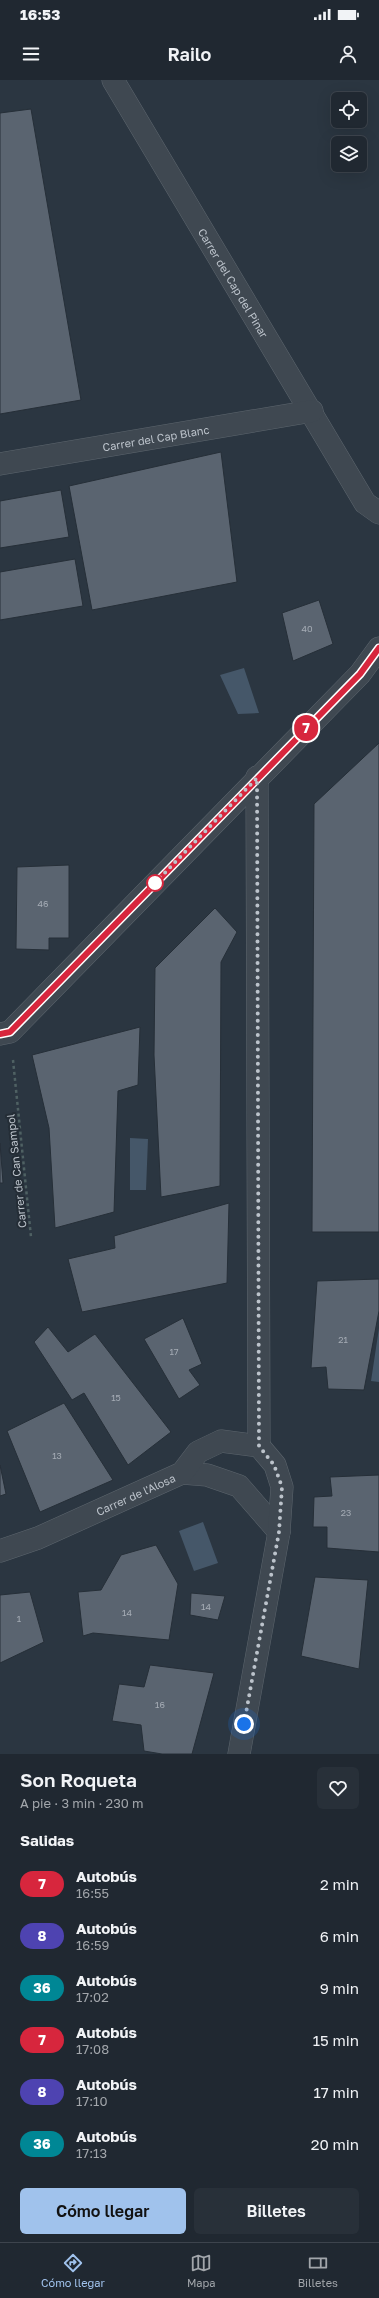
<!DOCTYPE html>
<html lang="es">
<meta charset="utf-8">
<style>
:root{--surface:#202831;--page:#283039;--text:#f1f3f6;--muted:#a2a6ab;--line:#3d444d;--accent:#a0c2ec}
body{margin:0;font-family:"Golos Text",sans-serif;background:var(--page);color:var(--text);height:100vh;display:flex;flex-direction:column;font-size:15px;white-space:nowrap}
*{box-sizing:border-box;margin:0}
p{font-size:13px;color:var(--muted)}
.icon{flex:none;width:22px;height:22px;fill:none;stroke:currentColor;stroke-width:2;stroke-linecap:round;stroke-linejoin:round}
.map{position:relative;height:1674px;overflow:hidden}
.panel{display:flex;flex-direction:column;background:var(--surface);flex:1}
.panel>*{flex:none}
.badge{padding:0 8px;border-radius:13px;font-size:14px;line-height:26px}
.fabs{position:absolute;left:331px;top:12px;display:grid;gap:8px}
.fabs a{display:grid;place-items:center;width:36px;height:36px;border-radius:6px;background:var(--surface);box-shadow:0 4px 16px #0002,0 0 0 1px var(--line);font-size:20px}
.you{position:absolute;width:20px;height:20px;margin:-10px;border:3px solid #fff;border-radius:50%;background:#1a73e8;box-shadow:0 0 0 6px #1a73e833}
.map>.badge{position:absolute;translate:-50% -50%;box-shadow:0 0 0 2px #fff}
h2{padding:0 20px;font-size:15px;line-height:36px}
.round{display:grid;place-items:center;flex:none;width:42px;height:42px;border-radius:6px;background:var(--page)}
.head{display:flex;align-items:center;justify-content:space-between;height:68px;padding:0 20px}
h1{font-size:19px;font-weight:600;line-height:30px}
.button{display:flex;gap:8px;margin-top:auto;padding:8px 20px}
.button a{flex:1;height:46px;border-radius:6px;background:var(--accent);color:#111;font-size:16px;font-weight:600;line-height:46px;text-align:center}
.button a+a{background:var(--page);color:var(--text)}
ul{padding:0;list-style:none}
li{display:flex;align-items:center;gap:12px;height:52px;padding:0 20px}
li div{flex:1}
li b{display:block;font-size:15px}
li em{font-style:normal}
li .badge{min-width:44px;font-weight:700;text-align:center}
.status{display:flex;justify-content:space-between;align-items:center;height:28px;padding:0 20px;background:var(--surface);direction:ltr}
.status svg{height:11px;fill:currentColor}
header{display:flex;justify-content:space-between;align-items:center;height:52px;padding:0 20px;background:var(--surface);font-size:18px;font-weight:600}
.dock{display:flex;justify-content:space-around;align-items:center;height:56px;border-top:1px solid var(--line);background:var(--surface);font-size:11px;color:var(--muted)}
.dock a{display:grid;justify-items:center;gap:2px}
.dock .current{color:var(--accent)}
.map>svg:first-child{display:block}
.water{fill:#455769}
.building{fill:#5a6470;stroke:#262f38}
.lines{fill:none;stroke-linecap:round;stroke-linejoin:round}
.street-casing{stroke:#5d666e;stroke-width:23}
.path{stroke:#4f6163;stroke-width:2.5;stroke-dasharray:3 3;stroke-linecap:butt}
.street{stroke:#3f4851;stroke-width:22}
.line-casing{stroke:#fff;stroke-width:9}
.line{stroke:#d7263d;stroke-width:6}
.walk{stroke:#bcc3cb;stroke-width:4;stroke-dasharray:0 7.2}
.stop-dot{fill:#fff;stroke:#d7263d;stroke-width:2}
.labels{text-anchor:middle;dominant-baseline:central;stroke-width:4;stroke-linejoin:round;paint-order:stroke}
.number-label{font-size:9px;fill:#a4abb4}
.street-label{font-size:11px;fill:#bcc3cb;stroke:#242d36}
</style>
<div class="status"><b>16:53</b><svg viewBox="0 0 49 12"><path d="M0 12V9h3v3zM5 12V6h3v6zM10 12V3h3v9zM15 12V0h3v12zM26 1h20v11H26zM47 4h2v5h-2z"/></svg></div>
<header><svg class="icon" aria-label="menu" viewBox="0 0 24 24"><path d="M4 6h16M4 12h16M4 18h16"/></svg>Railo<svg class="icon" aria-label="person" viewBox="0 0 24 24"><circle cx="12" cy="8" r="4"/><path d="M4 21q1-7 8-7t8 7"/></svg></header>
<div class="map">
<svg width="379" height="1674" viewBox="0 0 379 1674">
<rect width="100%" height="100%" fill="#2b3641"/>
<!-- water -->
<path class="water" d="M 244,588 L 259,633 L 238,634 L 220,595 Z
M 130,1058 L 148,1059 L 146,1110 L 130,1110 Z
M 379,1248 L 379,1302 L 371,1301 Z
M 203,1442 L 218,1483 L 194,1491 L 179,1451 Z"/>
<!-- building -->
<path class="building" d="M 31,29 L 81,320 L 0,334 L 0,33 Z
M 221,372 L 237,502 L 92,530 L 69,406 Z
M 61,410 L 69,457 L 0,468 L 0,421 Z
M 75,479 L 83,526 L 0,540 L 0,492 Z
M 319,520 L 333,564 L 293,581 L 282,533 Z
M 379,663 L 379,1152 L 312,1152 L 314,724 Z
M 69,785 L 69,858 L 49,858 L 49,870 L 16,869 L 17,787 Z
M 215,828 L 237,852 L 221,882 L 220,1106 L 161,1117 L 154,975 L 155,888 Z
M 140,947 L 138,1005 L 118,1011 L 114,1132 L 55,1148 L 49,1048 L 32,975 Z
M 0,1063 L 3,1103 L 0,1103 Z
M 229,1123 L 227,1203 L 82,1232 L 68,1179 L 115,1168 L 114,1156 Z
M 379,1199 L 379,1231 L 364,1310 L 328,1309 L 326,1287 L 311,1288 L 317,1201 Z
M 183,1238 L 202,1284 L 189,1290 L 200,1305 L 179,1319 L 144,1259 Z
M 48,1247 L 68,1272 L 95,1254 L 171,1352 L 128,1385 L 84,1313 L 72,1320 L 34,1262 Z
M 64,1323 L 113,1400 L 40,1432 L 7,1351 Z
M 0,1385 L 6,1414 L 0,1416 Z
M 379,1395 L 379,1472 L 327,1468 L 327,1447 L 313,1447 L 314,1417 L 332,1416 L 330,1397 Z
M 156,1465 L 178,1504 L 169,1560 L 93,1553 L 83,1556 L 78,1512 L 101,1510 L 121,1475 Z
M 315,1497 L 368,1500 L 359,1589 L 301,1576 Z
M 30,1512 L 44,1562 L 0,1583 L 0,1515 Z
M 191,1513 L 225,1516 L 218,1540 L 190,1535 Z
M 150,1585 L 214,1593 L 192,1674 L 162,1674 L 144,1671 L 141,1645 L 112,1641 L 119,1604 L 144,1607 Z"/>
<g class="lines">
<!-- street casing -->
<g class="street-casing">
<g id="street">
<path id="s1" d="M 113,0 L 365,423 L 379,433"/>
<path id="s2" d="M 0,384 L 312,331"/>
<path d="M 257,697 L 259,1366"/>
<path d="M 0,954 L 10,952 L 360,594 L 379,568"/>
<path d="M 182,1393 L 207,1395 L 239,1406 L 279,1452"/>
<path id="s3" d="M 0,1471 L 38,1458 L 182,1393 L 198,1372 L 221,1361 L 259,1366 L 275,1385 L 282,1407 L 279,1452 L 239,1674"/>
</g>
</g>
<!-- path -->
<path class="path" d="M 13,980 L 31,1157"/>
<!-- street -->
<use href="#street" class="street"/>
</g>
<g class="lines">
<!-- line casing -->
<g class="line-casing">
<path id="line" d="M 0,954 L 10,952 L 360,594 L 379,568"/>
</g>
<!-- line -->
<use href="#line" class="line"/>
<!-- walk -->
<path class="walk" d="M 155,803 L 150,808 L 257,698 L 259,1366 L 274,1385 L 282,1407 L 279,1452 L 244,1644"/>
</g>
<!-- markers -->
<circle class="stop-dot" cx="155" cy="803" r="8"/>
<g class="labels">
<!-- number labels -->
<g class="number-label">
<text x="307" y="548">40</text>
<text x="43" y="823">46</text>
<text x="343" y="1259">21</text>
<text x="174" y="1271">17</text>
<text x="116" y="1317">15</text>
<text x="57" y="1375">13</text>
<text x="346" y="1432">23</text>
<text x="206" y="1526">14</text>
<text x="127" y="1532">14</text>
<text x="19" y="1538">1</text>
<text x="160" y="1624">16</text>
</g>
<!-- street labels -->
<g class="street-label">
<text stroke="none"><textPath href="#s1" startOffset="236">Carrer del Cap del Pinar</textPath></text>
<text stroke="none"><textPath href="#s2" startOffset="158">Carrer del Cap Blanc</textPath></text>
<text transform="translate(16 1091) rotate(-96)">Carrer de Can Sampol</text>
<text stroke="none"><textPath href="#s3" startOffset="147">Carrer de l'Alosa</textPath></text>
</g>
</g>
</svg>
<div class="fabs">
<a><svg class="icon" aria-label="locate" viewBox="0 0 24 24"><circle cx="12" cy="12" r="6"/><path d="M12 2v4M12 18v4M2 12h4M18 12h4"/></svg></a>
<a><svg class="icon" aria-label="layers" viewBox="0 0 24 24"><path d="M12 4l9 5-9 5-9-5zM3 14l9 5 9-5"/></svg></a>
</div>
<div class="you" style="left:244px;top:1644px"></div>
<b class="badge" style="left:306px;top:648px;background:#d7263d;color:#fff">7</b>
</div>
<section class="panel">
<div class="head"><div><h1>Son Roqueta</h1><p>A pie · 3 min · 230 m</p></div><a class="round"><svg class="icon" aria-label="heart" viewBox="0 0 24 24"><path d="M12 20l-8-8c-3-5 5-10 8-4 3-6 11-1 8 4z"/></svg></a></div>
<h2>Salidas</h2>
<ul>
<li><span class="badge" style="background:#d7263d;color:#fff">7</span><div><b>Autobús</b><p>16:55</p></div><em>2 min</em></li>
<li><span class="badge" style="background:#4e43b1;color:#fff">8</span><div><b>Autobús</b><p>16:59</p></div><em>6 min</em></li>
<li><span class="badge" style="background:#008795;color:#fff">36</span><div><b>Autobús</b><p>17:02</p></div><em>9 min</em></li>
<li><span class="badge" style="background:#d7263d;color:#fff">7</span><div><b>Autobús</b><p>17:08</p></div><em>15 min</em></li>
<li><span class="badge" style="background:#4e43b1;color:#fff">8</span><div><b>Autobús</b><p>17:10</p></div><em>17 min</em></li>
<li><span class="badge" style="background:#008795;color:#fff">36</span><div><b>Autobús</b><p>17:13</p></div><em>20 min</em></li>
</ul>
<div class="button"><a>Cómo llegar</a><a>Billetes</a></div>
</section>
<nav class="dock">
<a class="current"><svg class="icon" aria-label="directions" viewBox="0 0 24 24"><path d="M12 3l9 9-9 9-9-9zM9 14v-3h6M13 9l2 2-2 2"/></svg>Cómo llegar</a>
<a><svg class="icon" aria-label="map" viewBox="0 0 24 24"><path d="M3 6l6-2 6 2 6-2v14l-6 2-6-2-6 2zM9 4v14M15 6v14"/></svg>Mapa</a>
<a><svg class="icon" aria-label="tickets" viewBox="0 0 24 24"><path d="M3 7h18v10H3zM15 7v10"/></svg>Billetes</a>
</nav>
